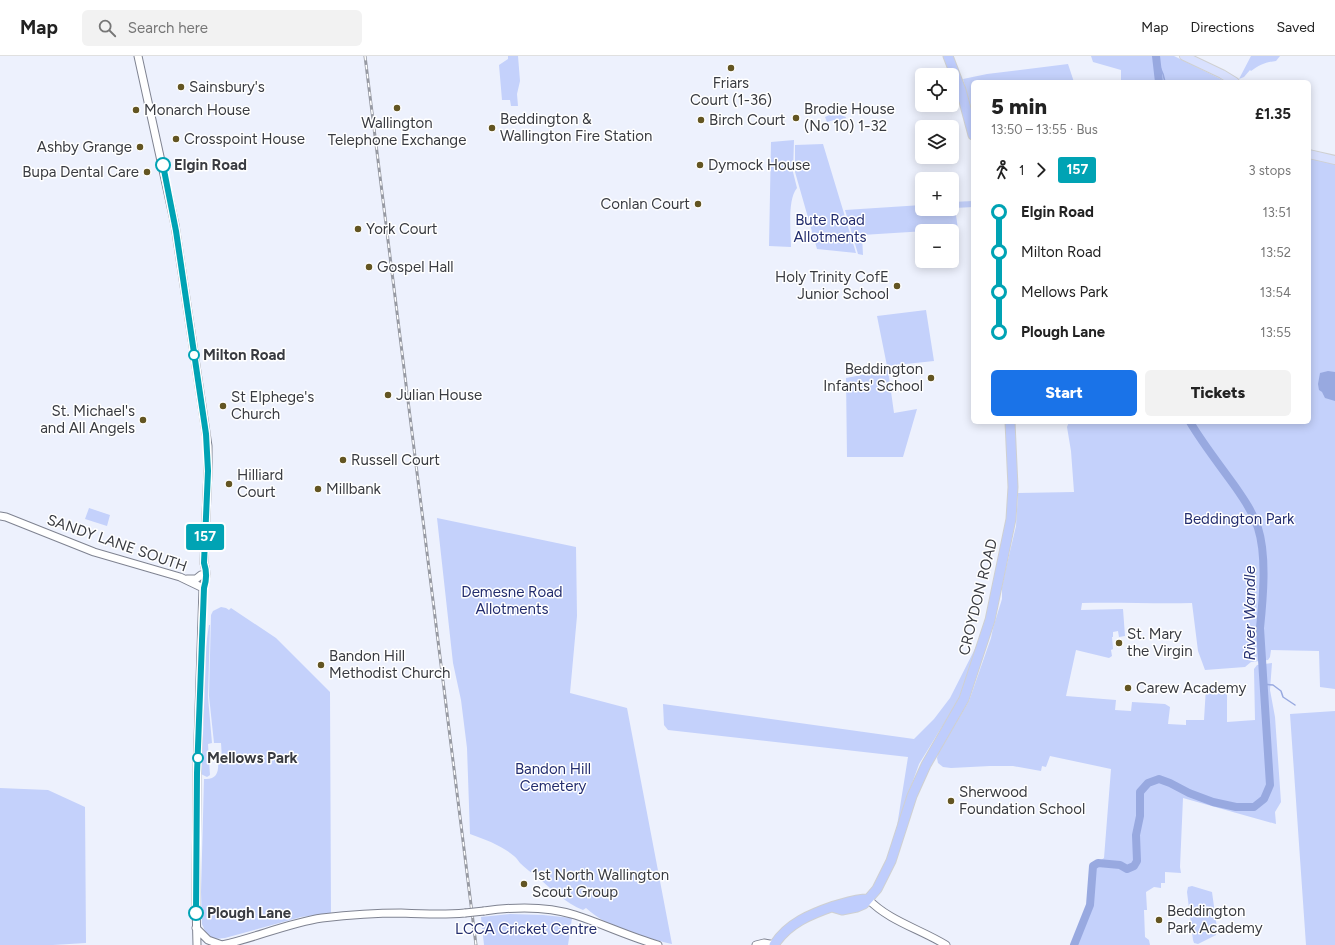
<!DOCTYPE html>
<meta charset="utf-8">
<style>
:root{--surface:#fff;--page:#f2f2f2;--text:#222;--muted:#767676;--line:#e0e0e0;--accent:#1a73e8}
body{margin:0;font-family:Figtree,sans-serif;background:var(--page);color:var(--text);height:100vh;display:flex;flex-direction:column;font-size:15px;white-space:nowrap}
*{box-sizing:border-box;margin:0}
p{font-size:13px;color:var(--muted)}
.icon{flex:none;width:22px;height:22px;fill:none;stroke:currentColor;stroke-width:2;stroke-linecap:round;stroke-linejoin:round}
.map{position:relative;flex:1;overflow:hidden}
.panel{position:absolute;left:971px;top:24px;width:340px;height:344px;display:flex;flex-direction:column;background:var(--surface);border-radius:6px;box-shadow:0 2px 10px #0003}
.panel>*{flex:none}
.badge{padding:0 8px;border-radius:3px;font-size:14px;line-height:26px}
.fabs{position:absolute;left:915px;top:12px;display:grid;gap:8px}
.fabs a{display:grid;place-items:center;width:44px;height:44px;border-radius:6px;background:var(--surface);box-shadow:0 2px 10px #0003;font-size:20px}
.map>.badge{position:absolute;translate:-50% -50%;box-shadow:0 0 0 2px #fff}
.legs{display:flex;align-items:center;gap:6px;height:44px;padding:0 20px;font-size:13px}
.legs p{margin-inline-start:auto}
.headline{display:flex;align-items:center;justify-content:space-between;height:68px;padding:0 20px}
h1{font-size:22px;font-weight:800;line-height:30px}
.primary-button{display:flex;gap:8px;margin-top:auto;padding:8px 20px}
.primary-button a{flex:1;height:46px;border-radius:6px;background:var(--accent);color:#fff;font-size:16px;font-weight:800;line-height:46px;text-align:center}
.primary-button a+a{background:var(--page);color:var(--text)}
ul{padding:0 20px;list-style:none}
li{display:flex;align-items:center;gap:14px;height:40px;font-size:15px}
li i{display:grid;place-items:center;width:6px;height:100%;margin:0 5px;background:currentColor}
li i::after{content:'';width:10px;height:10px;margin:-5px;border:3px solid;border-radius:50%;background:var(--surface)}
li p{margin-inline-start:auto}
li:first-child i{background:linear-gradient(#0000 50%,currentColor 0)}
li:last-child i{background:linear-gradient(currentColor 50%,#0000 0)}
header{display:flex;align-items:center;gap:24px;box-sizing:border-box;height:56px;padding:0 20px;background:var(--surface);border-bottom:1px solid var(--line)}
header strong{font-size:19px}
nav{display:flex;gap:22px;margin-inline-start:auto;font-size:14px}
.search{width:280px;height:36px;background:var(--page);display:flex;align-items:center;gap:10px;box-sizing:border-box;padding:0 14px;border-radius:6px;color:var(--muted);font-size:15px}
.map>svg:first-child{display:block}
.green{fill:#c4d1fb}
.water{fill:#98a9e0}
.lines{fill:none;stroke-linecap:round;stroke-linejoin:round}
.stream{stroke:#98a9e0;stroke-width:1.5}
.river{stroke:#98a9e0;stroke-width:8}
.secondary-casing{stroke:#7f8391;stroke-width:9}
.primary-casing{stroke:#cfd0d1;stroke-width:10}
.highway-casing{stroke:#cfd0d1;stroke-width:11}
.secondary{stroke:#fff;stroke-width:7}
.primary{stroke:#d9e1fe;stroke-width:8}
.highway{stroke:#bfcdfd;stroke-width:9}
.rail-casing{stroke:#979aa3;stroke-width:3}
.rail{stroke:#fff;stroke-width:1.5;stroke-dasharray:4.5;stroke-linecap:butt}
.secondary-bridge-casing{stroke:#7f8391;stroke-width:9;stroke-linecap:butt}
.secondary-bridge{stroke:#fff;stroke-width:7}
.line-1-casing{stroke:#fff;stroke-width:9}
.line-1{stroke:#00a3b4;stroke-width:6}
.poi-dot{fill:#635522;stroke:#fff;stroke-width:1.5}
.stop-1-dot{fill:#fff;stroke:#00a3b4;stroke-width:2}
.labels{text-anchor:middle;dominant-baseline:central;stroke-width:3;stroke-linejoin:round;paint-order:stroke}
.poi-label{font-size:15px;fill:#393b41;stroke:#fff;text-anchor:start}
.stop-label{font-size:15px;font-weight:bold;fill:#393b41;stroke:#fff;text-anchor:start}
.park-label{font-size:15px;fill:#232d6e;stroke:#fff}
.street-label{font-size:15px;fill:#393b41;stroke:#fff}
.water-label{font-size:16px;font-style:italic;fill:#283375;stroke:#fff}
</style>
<header>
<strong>Map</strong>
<div class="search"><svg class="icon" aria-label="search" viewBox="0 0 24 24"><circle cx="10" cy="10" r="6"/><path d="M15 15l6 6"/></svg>Search here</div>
<nav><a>Map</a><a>Directions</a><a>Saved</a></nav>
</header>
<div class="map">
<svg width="1335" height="889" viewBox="0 0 1335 889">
<rect width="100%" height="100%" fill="#edf1fd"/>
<!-- green -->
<path class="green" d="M 508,0 L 518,0 L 520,25 L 517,38 L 518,50 L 511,50 L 510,44 L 502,44 L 499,9 L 508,3 Z
M 1091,0 L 1174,0 L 1227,26 L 1121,26 L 1121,14 L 1093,6 Z
M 1251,0 L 1280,0 L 1276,5 C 1266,6 1259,9 1251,15 L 1250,14 L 1244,21 L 1239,23 Z
M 1068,8 L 1074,26 L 973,26 L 973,61 L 963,23 L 987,18 Z
M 834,57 L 846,61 L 844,67 L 834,64 L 827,66 L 825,61 Z
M 794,84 L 793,116 L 797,132 C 787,144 791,176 791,191 L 769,190 L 771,86 Z
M 823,88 L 856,197 L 817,193 L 795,116 L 795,89 Z
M 1309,99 L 1335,107 L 1335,633 L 1320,631 L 1319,595 L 1271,594 L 1270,601 L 1268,604 L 1251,606 L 1245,611 L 1205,614 L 1198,595 L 1192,547 C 1156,548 1119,546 1082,547 L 1081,554 L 1123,553 L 1125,580 L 1119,581 L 1118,575 L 1113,576 L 1113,581 L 1112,581 L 1113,593 L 1111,594 L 1112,600 L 1109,602 L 1076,594 L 1066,640 L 1116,644 L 1115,654 L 1131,655 L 1132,646 L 1165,648 L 1170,651 L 1168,668 L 1186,669 L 1186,664 L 1204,664 L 1206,631 L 1227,629 L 1227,666 L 1255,664 L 1254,613 L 1257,609 L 1272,607 L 1270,634 L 1275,661 L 1281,746 L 1275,756 L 1276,768 L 1183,742 L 1180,811 L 1181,817 L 1165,816 L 1165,827 L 1161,827 L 1161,832 L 1154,831 L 1146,836 L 1147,854 L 1144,854 L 1145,881 L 1149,884 L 1150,889 L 1074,889 L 1090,849 L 1093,810 L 1104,802 L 1111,713 L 1050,700 L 1046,711 L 1042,710 L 1041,715 L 1013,710 L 990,710 L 951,712 L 943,711 L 938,707 L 937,702 L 938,697 L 969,645 L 991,582 L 993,572 L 1002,543 L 1002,531 L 1006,512 L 1016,470 L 1018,437 L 1074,436 L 1071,395 L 1067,371 L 1069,366 L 1309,366 Z
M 973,145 L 973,151 L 955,152 L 958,173 L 862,179 L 863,199 L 858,198 L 845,154 L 922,149 L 922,153 L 952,153 L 952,146 Z
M 926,254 L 934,305 L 887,310 L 877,260 Z
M 888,314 L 894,357 L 917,353 L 903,401 L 847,401 L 846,322 Z
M 89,452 L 110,459 L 107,470 L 85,463 Z
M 437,462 L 576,491 L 577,560 L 570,637 L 627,652 L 672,888 C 642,881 609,873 586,852 L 583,854 C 566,848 551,832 537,821 C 532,817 525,812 520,807 C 518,805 517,802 514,800 C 501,789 486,784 470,778 L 467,692 L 461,644 L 453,607 Z
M 221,551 L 226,552 L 229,554 L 231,552 L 276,582 L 330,636 L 331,857 L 301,861 L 225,882 L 215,883 L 211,881 L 205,875 L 202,868 L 201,836 L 204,723 C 217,724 219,716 218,704 L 222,703 L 221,687 L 214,687 L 209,640 L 211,559 L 213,555 Z
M 209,569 L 210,569 L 208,641 L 212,687 L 208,688 L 210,719 L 207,721 L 201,718 C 202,670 201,616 209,569 Z
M 982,579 L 961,640 L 919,708 L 897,770 L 908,701 L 668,674 L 664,669 L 663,648 L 914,683 L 934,663 L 950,642 Z
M 1335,655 L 1335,889 L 1306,889 L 1290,658 Z
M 0,732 L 48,734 L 85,751 L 86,887 L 53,889 L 0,889 Z
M 1192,830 L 1212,836 L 1217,872 L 1216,879 L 1198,888 L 1194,887 L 1193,884 L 1187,836 L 1188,831 Z
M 510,858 L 543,859 L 572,862 L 568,889 L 484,889 L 481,861 Z"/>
<!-- water -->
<path class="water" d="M 1328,315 L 1335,316 L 1335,345 L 1325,342 L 1322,336 L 1319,334 L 1318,328 L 1320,317 Z"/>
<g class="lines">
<!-- stream -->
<path class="stream" d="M 1157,4 L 1163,18 L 1165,26
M 1263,628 L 1273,629 L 1281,635 L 1283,641 L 1295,649"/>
<!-- river -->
<path class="river" d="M 1156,0 L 1159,26
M 1074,889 L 1090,849 L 1093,810 L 1098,807 L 1120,809 L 1127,813 L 1134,810 L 1137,805 L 1136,779 L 1140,760 L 1140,736 L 1148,727 L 1159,723 L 1170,727 L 1189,737 L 1213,746 L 1236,751 L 1254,751 L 1264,743 L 1270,729 L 1260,572 C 1263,543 1267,500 1258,472 C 1253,456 1243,442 1234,429 C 1219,408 1203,388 1190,366"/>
<!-- secondary casing -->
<g class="secondary-casing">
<path id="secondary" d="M 138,0 L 175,169 L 208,390 L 208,415 L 204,507 C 207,516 207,523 203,532 L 197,717 L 196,848 L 197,889
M 0,460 L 6,461 L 94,496 L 180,521 L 203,532
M 187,523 L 196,523 L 201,519
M 868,843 C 889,865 920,873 946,889
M 484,855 C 512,851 547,850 575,859 C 603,868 630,881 658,889
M 196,872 L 208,884 L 222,889
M 222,889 C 255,882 288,867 322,862 C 348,859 375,857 401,857 C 422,858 443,859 465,857
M 756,889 L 764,887 L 775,889"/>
</g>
<!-- primary casing -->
<g class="primary-casing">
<path id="primary" d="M 1184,0 L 1222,18 L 1235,26
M 1309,98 L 1335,104"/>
</g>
<!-- highway casing -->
<g class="highway-casing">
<path id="highway" d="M 948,0 L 961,34 L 973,79
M 832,851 L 842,854 L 857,851 L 864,848 L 877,833 L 891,805 L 912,740 L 926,709 L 964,643 L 990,564 L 1011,463 L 1013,431 L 1010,366
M 774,889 C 788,867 811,858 834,850 C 845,847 856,843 868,843"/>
</g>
<!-- secondary -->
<use href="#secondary" class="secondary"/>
<!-- primary -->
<use href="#primary" class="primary"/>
<!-- highway -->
<use href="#highway" class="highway"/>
<!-- rail casing -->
<g class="rail-casing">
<path id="rail" d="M 365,0 L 476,889"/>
</g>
<!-- rail -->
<use href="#rail" class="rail"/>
<!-- secondary-bridge casing -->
<g class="secondary-bridge-casing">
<path id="secondary-bridge" d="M 465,857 L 484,855"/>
</g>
<!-- secondary-bridge -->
<use href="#secondary-bridge" class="secondary-bridge"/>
</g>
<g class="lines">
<!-- line-1 casing -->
<g class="line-1-casing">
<path id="line-1" d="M 163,109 L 176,175 L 206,378 L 208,415 L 204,507 C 207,516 207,523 204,532 L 197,717 L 196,857"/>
</g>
<!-- line-1 -->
<use href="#line-1" class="line-1"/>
</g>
<!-- markers -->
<g class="poi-dot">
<circle cx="731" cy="12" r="4"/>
<circle cx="181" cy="31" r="4"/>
<circle cx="397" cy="52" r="4"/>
<circle cx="136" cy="54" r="4"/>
<circle cx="796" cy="62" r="4"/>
<circle cx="701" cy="64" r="4"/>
<circle cx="492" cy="72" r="4"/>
<circle cx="176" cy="83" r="4"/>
<circle cx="140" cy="91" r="4"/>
<circle cx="700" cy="109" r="4"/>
<circle cx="147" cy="116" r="4"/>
<circle cx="698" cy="148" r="4"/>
<circle cx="358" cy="173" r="4"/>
<circle cx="369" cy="211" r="4"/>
<circle cx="897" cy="230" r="4"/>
<circle cx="931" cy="322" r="4"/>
<circle cx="388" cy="339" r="4"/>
<circle cx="223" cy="350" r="4"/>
<circle cx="143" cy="364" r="4"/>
<circle cx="343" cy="404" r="4"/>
<circle cx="229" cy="428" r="4"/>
<circle cx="318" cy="433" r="4"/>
<circle cx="1119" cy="587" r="4"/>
<circle cx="321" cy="609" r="4"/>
<circle cx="1128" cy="632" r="4"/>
<circle cx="951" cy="745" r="4"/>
<circle cx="524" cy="828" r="4"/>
<circle cx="1159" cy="864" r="4"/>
</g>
<g class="stop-1-dot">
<circle cx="163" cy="109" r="7"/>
<circle cx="194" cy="299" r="5"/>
<circle cx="198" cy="702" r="5"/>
<circle cx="196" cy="857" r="7"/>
</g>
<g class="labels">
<!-- poi labels -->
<g class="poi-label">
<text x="731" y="27" text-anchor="middle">Friars<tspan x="731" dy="17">Court (1-36)</tspan></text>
<text x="189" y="31">Sainsbury's</text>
<text x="804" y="53">Brodie House<tspan x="804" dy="17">(No 10) 1-32</tspan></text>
<text x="144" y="54">Monarch House</text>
<text x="500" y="63">Beddington &amp;<tspan x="500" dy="17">Wallington Fire Station</tspan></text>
<text x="709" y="64">Birch Court</text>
<text x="397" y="67" text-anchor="middle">Wallington<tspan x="397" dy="17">Telephone Exchange</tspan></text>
<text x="184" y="83">Crosspoint House</text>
<text x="132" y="91" text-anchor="end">Ashby Grange</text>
<text x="708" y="109">Dymock House</text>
<text x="139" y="116" text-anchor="end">Bupa Dental Care</text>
<text x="690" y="148" text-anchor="end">Conlan Court</text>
<text x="366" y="173">York Court</text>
<text x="377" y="211">Gospel Hall</text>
<text x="889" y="221" text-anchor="end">Holy Trinity CofE<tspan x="889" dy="17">Junior School</tspan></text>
<text x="923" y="313" text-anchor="end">Beddington<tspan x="923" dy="17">Infants' School</tspan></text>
<text x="396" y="339">Julian House</text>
<text x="231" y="341">St Elphege's<tspan x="231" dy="17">Church</tspan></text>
<text x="135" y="355" text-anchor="end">St. Michael's<tspan x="135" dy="17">and All Angels</tspan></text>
<text x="351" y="404">Russell Court</text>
<text x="237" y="419">Hilliard<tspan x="237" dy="17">Court</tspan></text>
<text x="326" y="433">Millbank</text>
<text x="1127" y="578">St. Mary<tspan x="1127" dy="17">the Virgin</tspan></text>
<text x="329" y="600">Bandon Hill<tspan x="329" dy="17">Methodist Church</tspan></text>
<text x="1136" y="632">Carew Academy</text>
<text x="959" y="736">Sherwood<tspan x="959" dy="17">Foundation School</tspan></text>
<text x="532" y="819">1st North Wallington<tspan x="532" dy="17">Scout Group</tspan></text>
<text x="1167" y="855">Beddington<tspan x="1167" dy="17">Park Academy</tspan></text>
</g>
<!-- stop labels -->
<g class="stop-label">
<text x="174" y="109">Elgin Road</text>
<text x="203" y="299">Milton Road</text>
<text x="207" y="702">Mellows Park</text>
<text x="207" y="857">Plough Lane</text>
</g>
<!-- park labels -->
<g class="park-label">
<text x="830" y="164">Bute Road<tspan x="830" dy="17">Allotments</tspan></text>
<text x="1239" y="463">Beddington Park</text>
<text x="512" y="536">Demesne Road<tspan x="512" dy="17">Allotments</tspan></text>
<text x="553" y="713">Bandon Hill<tspan x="553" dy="17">Cemetery</tspan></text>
<text x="526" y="873">LCCA Cricket Centre</text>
</g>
<!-- street labels -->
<g class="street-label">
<text transform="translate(117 487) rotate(19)">SANDY LANE SOUTH</text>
<text transform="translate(978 541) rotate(-76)">CROYDON ROAD</text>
</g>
<!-- water labels -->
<g class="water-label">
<text transform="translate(1249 557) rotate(-90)">River Wandle</text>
</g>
</g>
</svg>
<div class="fabs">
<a><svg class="icon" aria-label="locate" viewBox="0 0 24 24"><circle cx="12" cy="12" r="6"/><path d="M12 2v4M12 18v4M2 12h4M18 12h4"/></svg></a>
<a><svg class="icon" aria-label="layers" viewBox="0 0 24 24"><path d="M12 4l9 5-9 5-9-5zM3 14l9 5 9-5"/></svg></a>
<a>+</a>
<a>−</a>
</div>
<b class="badge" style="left:205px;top:481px;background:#00a3b4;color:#fff">157</b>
<section class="panel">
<div class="headline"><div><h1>5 min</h1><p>13:50 – 13:55 · Bus</p></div><b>£1.35</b></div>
<div class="legs"><svg class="icon" aria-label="walk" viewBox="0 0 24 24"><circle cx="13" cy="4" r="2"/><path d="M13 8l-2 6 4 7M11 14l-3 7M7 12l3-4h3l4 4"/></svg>1<svg class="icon" aria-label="forward" viewBox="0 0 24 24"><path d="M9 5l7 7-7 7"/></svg><b class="badge" style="background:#00a3b4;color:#fff">157</b><p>3 stops</p></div>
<ul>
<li><i style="color:#00a3b4"></i><b>Elgin Road</b><p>13:51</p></li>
<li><i style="color:#00a3b4"></i><span>Milton Road</span><p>13:52</p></li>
<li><i style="color:#00a3b4"></i><span>Mellows Park</span><p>13:54</p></li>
<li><i style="color:#00a3b4"></i><b>Plough Lane</b><p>13:55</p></li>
</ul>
<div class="primary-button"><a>Start</a><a>Tickets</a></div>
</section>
</div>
